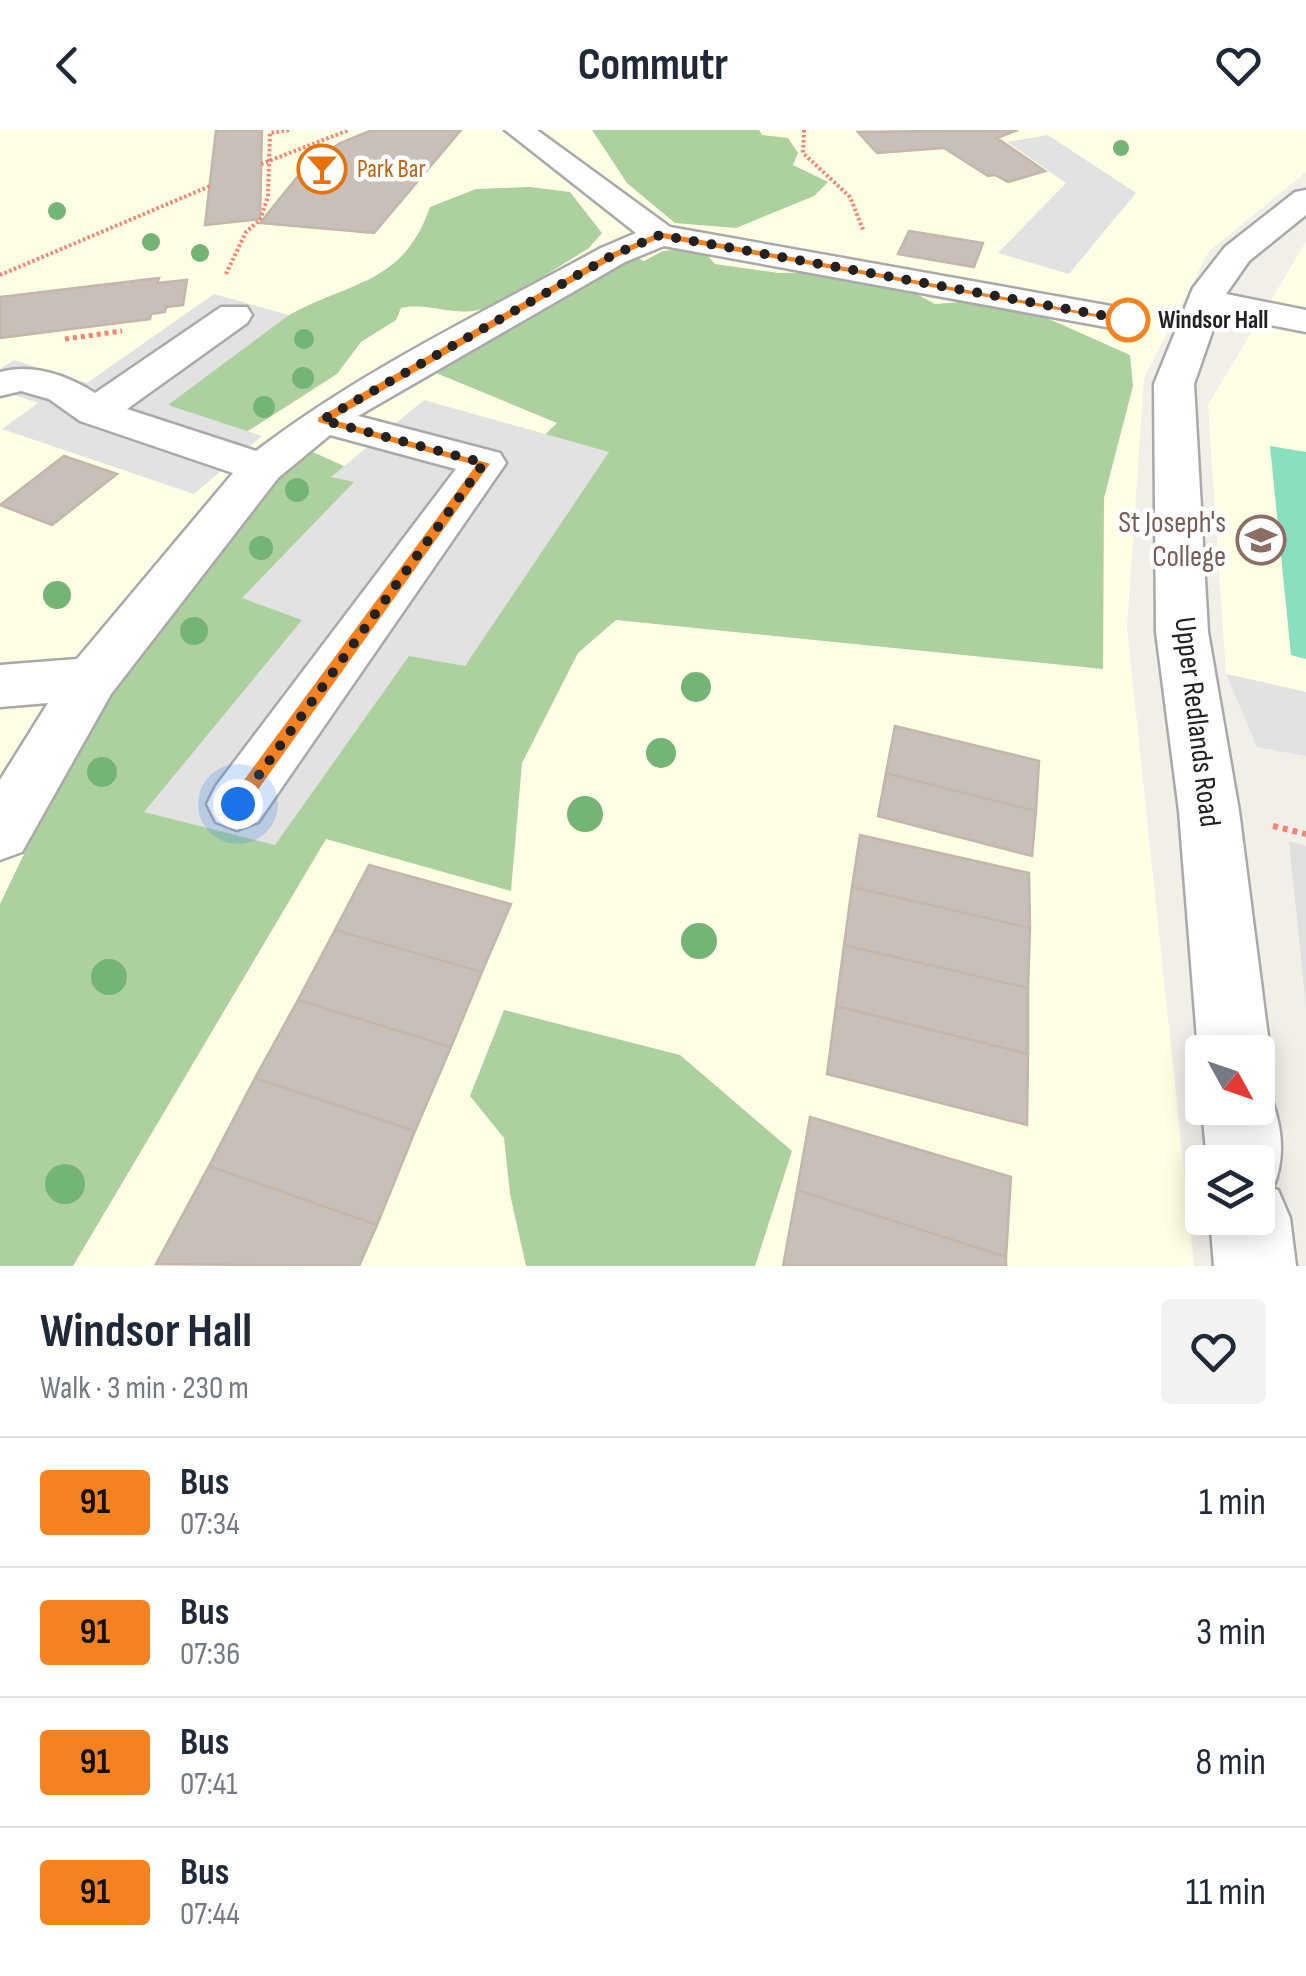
<!DOCTYPE html>
<meta charset="utf-8">
<style>
:root{--surface:#fff;--page:#f2f2f3;--text:#1f2937;--muted:#747a83;--line:#e0e1e3}
body{margin:0;font-family:"Sofia Sans Condensed",sans-serif;background:var(--page);color:var(--text);height:100vh;display:flex;flex-direction:column;font-size:38px;white-space:nowrap}
*{box-sizing:border-box;margin:0}
p{font-size:32px;color:var(--muted)}
.icon{flex:none;width:55px;height:55px;fill:none;stroke:currentColor;stroke-width:2;stroke-linecap:round;stroke-linejoin:round}
.map{position:relative;height:1136px;overflow:hidden}
.drawer{display:flex;flex-direction:column;background:var(--surface);flex:1}
.drawer>*{flex:none}
.badge{padding:0 20px;border-radius:8px;font-size:35px;line-height:65px}
.needle{width:65px;rotate:130deg}
.controls{position:absolute;left:1185px;top:905px;display:grid;gap:20px}
.controls a{display:grid;place-items:center;width:90px;height:90px;border-radius:10px;background:var(--surface);box-shadow:0 5px 25px #0003;font-size:50px}
.you{position:absolute;width:50px;height:50px;margin:-25px;border:8px solid #fff;border-radius:50%;background:#1a73e8;box-shadow:0 0 0 15px #1a73e833}
.map>.badge{position:absolute;translate:-50% -50%;box-shadow:0 0 0 5px #fff}
.round{display:grid;place-items:center;flex:none;width:105px;height:105px;border-radius:10px;background:var(--page)}
.overview{display:flex;align-items:center;justify-content:space-between;height:170px;padding:0 40px}
h1{font-size:48px;font-weight:700;line-height:75px}
ul{padding:0;list-style:none}
li{display:flex;align-items:center;gap:30px;height:130px;padding:0 40px;border-top:2px solid var(--line)}
li div{flex:1}
li b{display:block;font-size:38px}
li em{font-style:normal}
li .badge{min-width:110px;font-weight:700;text-align:center}
header{display:flex;justify-content:space-between;align-items:center;height:130px;padding:0 40px;background:var(--surface);font-size:45px;font-weight:700}
.map>svg:first-child{display:block}
.residential{fill:#e0dfdf}
.education{fill:#ffffe5}
.forest{fill:#add19e}
.pitch{fill:#88e0be}
.parking{fill:#e2e2e2}
.building{fill:#c7bfb8;stroke:#c4b6ab;stroke-width:2.5}
.lines{fill:none;stroke-linecap:round;stroke-linejoin:round}
.minor-casing{stroke:#a9a9a9;stroke-width:5}
.path-far2{stroke:#fa8072;stroke-width:4;stroke-dasharray:2.5 2.5;stroke-linecap:butt}
.path-far1{stroke:#fa8072;stroke-width:5;stroke-dasharray:4 4;stroke-linecap:butt}
.path{stroke:#fa8072;stroke-width:6;stroke-dasharray:5 5;stroke-linecap:butt}
.minor{fill:#fff;fill-rule:evenodd}
.tree{fill:#74b475}
.line{fill:#f58220;stroke:#fff;stroke-width:2.5}
.walk{stroke:#222;stroke-width:10;stroke-dasharray:0 18}
.stop-dot{fill:#fff;stroke:#f58220;stroke-width:5}
.labels{text-anchor:middle;dominant-baseline:central;stroke-width:9;stroke-linejoin:round;paint-order:stroke}
.far-food-label{font-size:25px;fill:#c56008;stroke:#fff;text-anchor:start}
.far-stop-label{font-size:25px;font-weight:bold;fill:#222;stroke:#fff;text-anchor:start}
.education-label{font-size:30px;fill:#785e54;stroke:#fff;text-anchor:end}
.street-label{font-size:30px;fill:#222;stroke:#fff}
</style>
<header><svg class="icon" aria-label="back" viewBox="0 0 24 24"><path d="M15 5l-7 7 7 7"/></svg>Commutr<svg class="icon" aria-label="heart" viewBox="0 0 24 24"><path d="M12 20l-8-8c-3-5 5-10 8-4 3-6 11-1 8 4z"/></svg></header>
<div class="map">
<svg width="1306" height="1136" viewBox="0 0 1306 1136">
<rect width="100%" height="100%" fill="#f2efe9"/>
<!-- residential -->
<path class="residential" d="M 1289,711 L 1306,716 L 1306,876 Z"/>
<!-- education -->
<path class="education" d="M 0,0 L 1306,0 L 1306,42 L 1209,121 L 1144,248 L 1127,498 L 1194,1136 L 0,1136 Z
M 1306,112 L 1306,562 L 1226,544 L 1208,275 Z"/>
<!-- forest -->
<path class="forest" d="M 592,0 L 759,0 L 762,5 L 788,8 L 798,23 L 793,35 L 828,52 L 814,66 L 736,98 L 675,93 L 627,53 Z
M 530,57 L 570,62 L 602,103 L 588,119 C 561,134 505,174 478,180 C 452,186 427,172 401,178 L 396,190 L 361,212 L 337,244 L 245,303 L 179,282 L 166,273 C 206,244 247,207 291,184 C 354,150 403,154 430,77 L 476,59 Z
M 700,117 L 715,134 L 779,143 L 824,142 L 911,161 L 935,174 L 1004,169 L 1130,225 L 1133,256 L 1104,368 L 1103,539 L 616,490 L 578,523 L 522,633 L 511,761 L 326,709 L 73,1136 L 0,1136 L 0,774 L 124,516 L 304,318 L 388,356 L 369,476 L 557,293 L 424,238 L 628,123 L 644,131 L 663,121 Z
M 504,880 L 680,925 L 792,1021 L 755,1136 L 526,1136 L 510,1064 L 504,1008 L 470,966 Z"/>
<!-- pitch -->
<path class="pitch" d="M 1270,316 L 1306,322 L 1306,529 L 1291,525 Z"/>
<!-- parking -->
<path class="parking" d="M 1048,5 L 1136,63 L 1069,144 L 998,123 L 1066,53 L 1007,12 Z
M 214,164 L 289,185 L 168,275 L 262,306 L 194,364 L 2,299 L 38,273 L 0,260 L 0,239 L 14,230 L 87,253 Z
M 424,270 L 609,322 L 465,536 L 409,526 L 275,715 L 144,682 L 302,490 L 242,468 L 354,352 L 331,347 Z
M 1226,544 L 1306,562 L 1306,626 L 1257,617 Z"/>
<!-- building -->
<path class="building" d="M 216,0 L 262,0 L 260,89 L 205,95 Z
M 372,0 L 461,0 L 374,103 L 260,93 L 307,35 L 340,13 Z
M 1018,0 L 997,8 L 1045,41 L 1008,52 L 995,45 L 988,46 L 944,18 L 877,23 L 858,2 Z
M 909,101 L 983,113 L 974,137 L 898,124 Z
M 159,148 L 157,153 L 187,150 L 183,175 L 166,177 L 165,182 L 151,184 L 150,189 L 0,208 L 0,167 Z
M 64,326 L 117,344 L 52,395 L 0,375 Z
M 895,596 L 1039,631 L 1036,681 L 886,643 Z
M 886,643 L 1036,681 L 1032,726 L 878,686 Z
M 860,705 L 1029,743 L 1030,798 L 852,757 Z
M 369,735 L 511,774 L 482,842 L 335,800 Z
M 852,757 L 1030,798 L 1028,858 L 844,815 Z
M 335,800 L 482,842 L 451,917 L 298,870 Z
M 844,815 L 1028,858 L 1028,924 L 836,876 Z
M 298,870 L 451,917 L 415,1001 L 255,948 Z
M 836,876 L 1028,924 L 1027,995 L 827,944 Z
M 255,948 L 415,1001 L 377,1095 L 209,1036 Z
M 810,987 L 1011,1047 L 1006,1127 L 797,1060 Z
M 209,1036 L 377,1095 L 359,1136 L 156,1134 Z
M 797,1060 L 1006,1127 L 1006,1136 L 783,1136 Z"/>
<g class="lines">
<!-- minor casing -->
<g class="minor-casing">
<path id="minor" d="M 505,0 L 537,0 L 670,97 L 1128,179 L 1141,182 L 1147,190 L 1141,198 L 1128,201 L 664,116 L 625,132 L 358,286 L 500,323 L 506,333 L 258,692 L 237,700 L 216,692 L 207,674 L 216,656 L 456,339 L 330,305 L 278,348 L 111,564 L 22,722 L 0,730 L 0,650 L 48,573 L 0,577 L 0,535 L 77,529 L 233,343 L 80,291 L 49,269 L 21,261 L 0,266 L 0,242 C 32,233 67,245 95,263 L 221,177 L 247,177 L 252,185 L 247,193 L 127,279 L 256,321 C 362,240 484,182 601,118 L 636,103 Z
M 1306,60 L 1306,85 L 1249,131 L 1226,164 L 1306,180 L 1306,202 L 1218,185 L 1194,254 L 1208,502 L 1239,681 L 1270,922 L 1258,948 L 1258,922 L 1202,922 L 1202,932 L 1198,922 L 1179,681 L 1156,502 L 1154,254 L 1193,158 L 1225,117 L 1295,62 Z
M 1258,949 L 1265,952 C 1280,987 1288,1022 1273,1058 L 1278,1060 L 1290,1088 L 1296,1136 L 1214,1136 L 1210,1088 L 1258,1088 L 1258,1032 L 1207,1032 L 1202,978 L 1258,978 Z"/>
</g>
<!-- path-far2 -->
<path class="path-far2" d="M 804,0 L 803,23 L 850,67 L 864,102
M 261,34 L 349,0
M 226,144 L 246,102 L 260,90 L 268,67 L 270,3 L 289,0
M 0,145 L 210,56"/>
<!-- path-far1 -->
<path class="path-far1" d="M 65,209 L 122,201"/>
<!-- path -->
<path class="path" d="M 1273,696 L 1306,704"/>
<!-- minor -->
<use href="#minor" class="minor"/>
</g>
<!-- trees -->
<g class="tree">
<circle cx="1121" cy="18" r="8"/>
<circle cx="57" cy="81" r="9"/>
<circle cx="151" cy="112" r="9"/>
<circle cx="200" cy="123" r="9"/>
<circle cx="304" cy="209" r="10"/>
<circle cx="303" cy="248" r="11"/>
<circle cx="264" cy="277" r="11"/>
<circle cx="297" cy="360" r="12"/>
<circle cx="261" cy="418" r="12"/>
<circle cx="57" cy="465" r="14"/>
<circle cx="194" cy="501" r="14"/>
<circle cx="696" cy="557" r="15"/>
<circle cx="661" cy="623" r="15"/>
<circle cx="102" cy="642" r="15"/>
<circle cx="585" cy="684" r="18"/>
<circle cx="699" cy="811" r="18"/>
<circle cx="109" cy="847" r="18"/>
<circle cx="65" cy="1054" r="20"/>
</g>
<!-- line -->
<path class="line" d="M 660,101 L 1134,190 L 1128,194 L 661,109 L 617,128 L 335,289 L 492,333 L 245,680 L 230,680 L 230,667 L 474,336 L 317,293 L 317,287 L 608,123 Z"/>
<g class="lines">
<!-- walk -->
<path class="walk" d="M 238,674 L 484,333 L 322,290 L 613,125 L 660,105 L 1128,190"/>
</g>
<!-- icons -->
<defs>
<g id="bar-ring" transform="scale(2.5)"><circle r="9.5" fill="#fff" stroke="#e8710a" stroke-width="1.5"/><path d="M-6-5H6L.8 .8V4.5H3.5V6h-7V4.5H-.8V.8Z" fill="#e8710a"/></g>
<g id="school-ring" transform="scale(2.5)"><circle r="9.5" fill="#fff" stroke="#8d6e63" stroke-width="1.5"/><path d="M0-5L7-2L0 1L-7-2ZM-4 1L0 2.5L4 1V4Q0 6-4 4Z" fill="#8d6e63"/></g>
</defs>
<g fill-rule="evenodd">
<use href="#bar-ring" x="322" y="39"/>
<use href="#school-ring" x="1261" y="410"/>
</g>
<!-- markers -->
<circle class="stop-dot" cx="1128" cy="190" r="20"/>
<g class="labels">
<!-- far-food labels -->
<g class="far-food-label">
<text x="357" y="39">Park Bar</text>
</g>
<!-- far-stop labels -->
<g class="far-stop-label">
<text x="1158" y="190">Windsor Hall</text>
</g>
<!-- education labels -->
<g class="education-label">
<text x="1226" y="393">St Joseph's<tspan x="1226" dy="34">College</tspan></text>
</g>
<!-- street labels -->
<g class="street-label">
<text transform="translate(1197 592) rotate(83)">Upper Redlands Road</text>
</g>
</g>
</svg>
<div class="controls">
<a><svg class="needle" viewBox="-14 -14 28 28"><path d="M0-13l5 13h-10z" fill="#e53935"/><path d="M0 13l5-13h-10z" fill="#747a83"/></svg></a>
<a><svg class="icon" aria-label="layers" viewBox="0 0 24 24"><path d="M12 4l9 5-9 5-9-5zM3 14l9 5 9-5"/></svg></a>
</div>
<div class="you" style="left:238px;top:674px"></div>
</div>
<section class="drawer">
<div class="overview"><div><h1>Windsor Hall</h1><p>Walk · 3 min · 230 m</p></div><a class="round"><svg class="icon" aria-label="heart" viewBox="0 0 24 24"><path d="M12 20l-8-8c-3-5 5-10 8-4 3-6 11-1 8 4z"/></svg></a></div>
<ul>
<li><span class="badge" style="background:#f58220;color:#111">91</span><div><b>Bus</b><p>07:34</p></div><em>1 min</em></li>
<li><span class="badge" style="background:#f58220;color:#111">91</span><div><b>Bus</b><p>07:36</p></div><em>3 min</em></li>
<li><span class="badge" style="background:#f58220;color:#111">91</span><div><b>Bus</b><p>07:41</p></div><em>8 min</em></li>
<li><span class="badge" style="background:#f58220;color:#111">91</span><div><b>Bus</b><p>07:44</p></div><em>11 min</em></li>
</ul>
</section>
